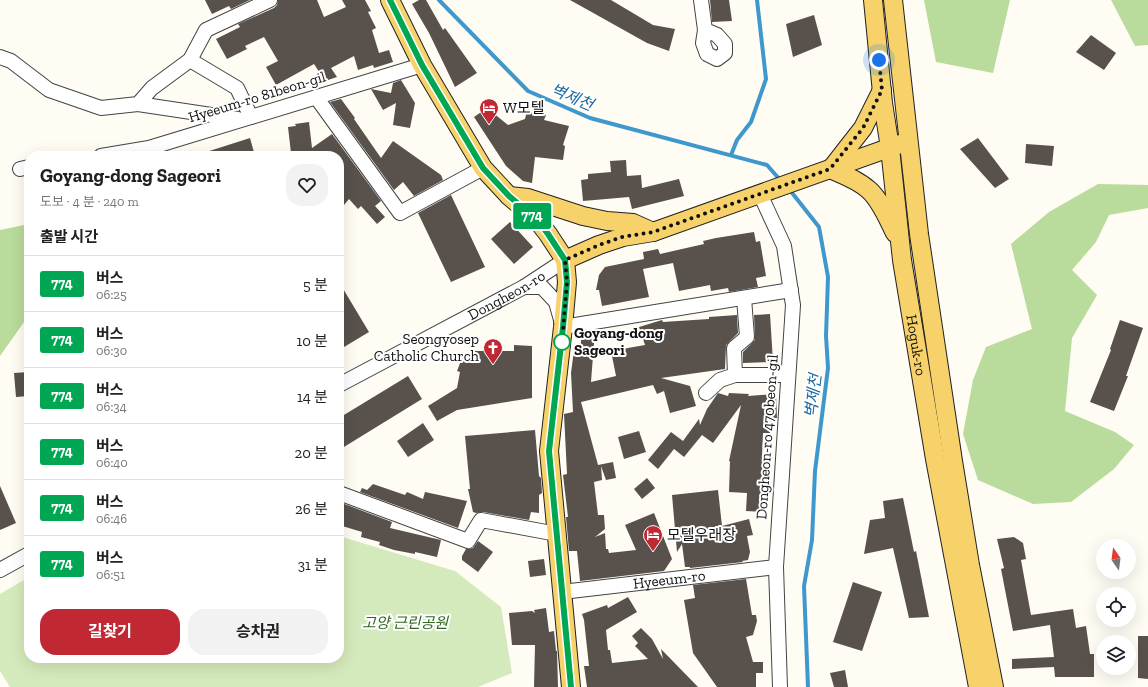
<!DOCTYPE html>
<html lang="ko">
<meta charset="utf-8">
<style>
:root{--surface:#fff;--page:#f2f2f2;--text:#202124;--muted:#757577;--line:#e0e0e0;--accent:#c02833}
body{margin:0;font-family:"Zilla Slab","Noto Sans KR",serif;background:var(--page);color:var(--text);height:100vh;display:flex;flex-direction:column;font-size:15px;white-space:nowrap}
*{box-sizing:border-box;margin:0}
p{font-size:13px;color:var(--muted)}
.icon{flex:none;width:22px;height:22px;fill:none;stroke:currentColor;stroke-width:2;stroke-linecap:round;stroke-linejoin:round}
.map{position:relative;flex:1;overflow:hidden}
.sheet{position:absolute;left:24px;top:151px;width:320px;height:512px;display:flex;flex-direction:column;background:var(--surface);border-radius:16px;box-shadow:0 4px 16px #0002}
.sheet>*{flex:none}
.badge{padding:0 8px;border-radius:3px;font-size:14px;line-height:26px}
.needle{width:26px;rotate:346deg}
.tools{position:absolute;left:1096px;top:539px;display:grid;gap:8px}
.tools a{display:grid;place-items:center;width:40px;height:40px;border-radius:50%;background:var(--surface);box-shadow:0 4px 16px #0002;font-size:20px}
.you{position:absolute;width:20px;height:20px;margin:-10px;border:3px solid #fff;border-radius:50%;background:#1a73e8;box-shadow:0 0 0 6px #1a73e833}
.map>.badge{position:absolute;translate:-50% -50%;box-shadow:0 0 0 2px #fff}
h2{padding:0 16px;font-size:15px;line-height:36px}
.round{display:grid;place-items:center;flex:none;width:42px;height:42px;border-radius:16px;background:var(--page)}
.head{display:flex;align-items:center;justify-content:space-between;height:68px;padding:0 16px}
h1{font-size:19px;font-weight:700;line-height:30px}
.cta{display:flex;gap:8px;margin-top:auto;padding:8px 16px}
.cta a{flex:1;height:46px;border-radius:16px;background:var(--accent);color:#fff;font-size:16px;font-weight:700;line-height:46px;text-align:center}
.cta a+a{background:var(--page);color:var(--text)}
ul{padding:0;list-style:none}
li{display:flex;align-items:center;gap:12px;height:56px;padding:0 16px;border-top:1px solid var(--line)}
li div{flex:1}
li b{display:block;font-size:15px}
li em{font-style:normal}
li .badge{min-width:44px;font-weight:700;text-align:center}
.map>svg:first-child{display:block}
.green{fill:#d5eabc}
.forest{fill:#b9db9b}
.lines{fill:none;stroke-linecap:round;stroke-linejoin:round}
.stream{stroke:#3f98cd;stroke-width:4}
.building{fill:#59514c}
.minor-casing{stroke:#434343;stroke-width:16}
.major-casing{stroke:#212121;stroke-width:20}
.minor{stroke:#fff;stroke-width:14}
.major{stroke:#f7d26b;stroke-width:18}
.line-casing{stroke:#fff;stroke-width:9}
.line{stroke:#00a651;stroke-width:6}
.walk{stroke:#101010;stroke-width:4;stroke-dasharray:0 7.2}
.stop-dot{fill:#fff;stroke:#00a651;stroke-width:2}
.labels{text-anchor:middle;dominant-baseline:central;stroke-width:4;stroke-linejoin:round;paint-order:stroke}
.street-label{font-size:15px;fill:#101010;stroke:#fff}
.poi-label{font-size:15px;fill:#101010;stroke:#fff;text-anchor:start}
.stop-label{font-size:15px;font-weight:bold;fill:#101010;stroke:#fff;text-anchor:start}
.park-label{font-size:15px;font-style:italic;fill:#306820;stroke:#fff}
.water-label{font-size:16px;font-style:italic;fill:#196aa2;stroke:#fff}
</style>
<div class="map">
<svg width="1148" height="687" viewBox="0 0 1148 687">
<rect width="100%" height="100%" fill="#fffcf3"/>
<!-- green -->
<path class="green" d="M 339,536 L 455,571 L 501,607 L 512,673 L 478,687 L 10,687 L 0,671 L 0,594 L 29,577 L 29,658 L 339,658 Z"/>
<!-- forest -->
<path class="forest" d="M 924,0 L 1010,0 L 993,73 L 936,62 Z
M 1111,0 L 1148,0 L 1148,45 L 1135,46 Z
M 1098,184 L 1148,185 L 1148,208 L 1109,215 L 1096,242 L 1072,270 L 1097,295 L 1072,338 L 1065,411 L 1115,432 L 1134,445 L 1114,469 L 1071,502 L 1033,504 L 978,480 L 963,434 L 973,380 L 986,347 L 1032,329 L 1011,244 L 1049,212 Z
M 29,224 L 29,315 L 0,356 L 0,230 Z"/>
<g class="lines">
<!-- stream -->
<path class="stream" d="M 439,0 L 528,91 L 590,118 L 767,165 L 781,181
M 731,155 L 737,140 L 751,122 L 766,79 L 757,0
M 789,189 L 819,227 L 828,277 L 826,336 L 828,368 L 815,471 L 812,540 L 804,586 L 808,687"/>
</g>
<!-- building -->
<path class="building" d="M 205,0 L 250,0 L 231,9 L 229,6 L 212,14 Z
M 278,0 L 317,0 L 324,17 L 346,7 L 342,0 L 365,0 L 371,11 L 368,12 L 376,28 L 372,30 L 379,53 L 389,50 L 393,62 L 374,68 L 373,65 L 358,70 L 354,56 L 331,68 L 337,77 L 325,81 L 314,64 L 276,85 L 266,67 L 278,61 L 264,37 L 245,46 L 247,49 L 227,59 L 216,39 L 240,27 L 238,24 L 274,8 L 277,5 Z
M 419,0 L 426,0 L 443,30 L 445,28 L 477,73 L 455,87 L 429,33 L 412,4 Z
M 570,0 L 611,0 L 653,25 L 675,29 L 669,51 L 647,43 Z
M 710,0 L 729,0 L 732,21 L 712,22 Z
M 814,15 L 822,45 L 793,57 L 786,24 Z
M 1091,35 L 1116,53 L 1104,70 L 1076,52 Z
M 401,80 L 415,103 L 410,128 L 393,125 L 396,103 L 383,110 L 371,89 L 391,93 L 393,83 Z
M 341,99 L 355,118 L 354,119 L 381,158 L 393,141 L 441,175 L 443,180 L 414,196 L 403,182 L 394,190 L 330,102 Z
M 487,108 L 508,125 L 525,119 L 527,111 L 546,115 L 544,120 L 569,126 L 563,145 L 565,146 L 563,160 L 535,157 L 532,183 L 523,181 L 506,166 L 474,117 Z
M 309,122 L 312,148 L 332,134 L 381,201 L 375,206 L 385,217 L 377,224 L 361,206 L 358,209 L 349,199 L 339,211 L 339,156 L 297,156 L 296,152 L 291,153 L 288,127 L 296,126 L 295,124 Z
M 250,138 L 255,156 L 201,156 L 200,154 Z
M 978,138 L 1009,179 L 995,188 L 960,149 Z
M 1026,144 L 1054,146 L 1052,166 L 1025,163 Z
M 626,160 L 627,176 L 641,175 L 642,188 L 679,179 L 684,196 L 632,209 L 629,197 L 583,201 L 581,180 L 588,179 L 588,174 L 611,172 L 610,161 Z
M 451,195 L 485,267 L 451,282 L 418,213 Z
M 510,222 L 533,247 L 514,264 L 491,239 Z
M 754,232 L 756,242 L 760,241 L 766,276 L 756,278 L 758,287 L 729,292 L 728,288 L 711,291 L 710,285 L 679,291 L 673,263 L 643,269 L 649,297 L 602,306 L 599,290 L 596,290 L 599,275 L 605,267 L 644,259 L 643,252 L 658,249 L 660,254 L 704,244 L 703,241 L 716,238 Z
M 339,282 L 369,332 L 339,350 Z
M 770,314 L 773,362 L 743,363 L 743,352 L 755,340 L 754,315 Z
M 737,315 L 738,333 L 726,345 L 725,369 L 661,378 L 690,386 L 696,406 L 670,413 L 664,391 L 657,394 L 653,385 L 581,402 L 598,465 L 613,462 L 616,478 L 606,480 L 601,466 L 602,480 L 594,482 L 598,515 L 604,515 L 605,529 L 595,537 L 605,533 L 606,549 L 608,549 L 609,553 L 636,550 L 625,525 L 654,513 L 672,559 L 664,571 L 580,581 L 577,551 L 569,551 L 566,517 L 568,517 L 563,475 L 567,474 L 564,414 L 573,412 L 571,373 L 574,350 L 580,350 L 582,333 L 595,330 L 591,382 L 616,376 L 611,351 L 645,345 L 639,327 L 662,320 L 663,322 L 709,319 L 709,317 Z
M 1120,320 L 1143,328 L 1126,376 L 1128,376 L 1114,411 L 1090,402 L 1111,350 L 1110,349 Z
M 514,345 L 532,346 L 532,398 L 457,410 L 437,421 L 428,406 L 457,388 L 460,372 L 457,371 L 464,353 L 473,356 L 473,351 L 514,351 Z
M 29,372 L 29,396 L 16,397 L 14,373 Z
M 408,376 L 422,399 L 339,450 L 339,418 Z
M 718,393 L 728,396 L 729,393 L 749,394 L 748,396 L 776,394 L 777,418 L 771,418 L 770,433 L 763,433 L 762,456 L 767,458 L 763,476 L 766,476 L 764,512 L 746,511 L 747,493 L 729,492 L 730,461 L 729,461 L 741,405 L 713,443 L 702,435 L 684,457 L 674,449 L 658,469 L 648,460 L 671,432 L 683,441 L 699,419 L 700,425 L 707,409 Z
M 423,423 L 434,440 L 408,457 L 397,441 Z
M 535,430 L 539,476 L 541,478 L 542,493 L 539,495 L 539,513 L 531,512 L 529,520 L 483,512 L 476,513 L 473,512 L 468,489 L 470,489 L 465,436 Z
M 639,431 L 646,452 L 624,459 L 618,437 Z
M 647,478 L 655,488 L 642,499 L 634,489 Z
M 373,484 L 405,495 L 407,492 L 423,499 L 425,492 L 467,501 L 458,528 L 360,492 L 362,488 L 367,490 Z
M 0,486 L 16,523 L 0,530 Z
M 718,490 L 722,526 L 749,519 L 753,535 L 747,536 L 750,552 L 748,560 L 742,561 L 743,562 L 690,568 L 690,567 L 685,567 L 682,544 L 677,552 L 672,495 Z
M 903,498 L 914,552 L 916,551 L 929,617 L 909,618 L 893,548 L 864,554 L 870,520 L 885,518 L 883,501 Z
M 339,502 L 392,522 L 390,528 L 441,540 L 437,557 L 415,552 L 415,554 L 394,550 L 379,545 L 380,542 L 361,537 L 362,532 L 339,525 Z
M 1014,537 L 1023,543 L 1026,559 L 1021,560 L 1031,615 L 1073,609 L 1076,628 L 1086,626 L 1090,654 L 1094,654 L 1094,677 L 1055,677 L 1054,667 L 1012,669 L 1012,659 L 1054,657 L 1050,625 L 1013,631 L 1001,569 L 1004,568 L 997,539 Z
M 478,541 L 493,552 L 478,572 L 462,560 L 462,556 L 466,549 L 473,548 Z
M 544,559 L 546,575 L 530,577 L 528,561 Z
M 746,579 L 752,615 L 756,615 L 757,621 L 753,635 L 746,637 L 753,662 L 763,662 L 763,673 L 756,673 L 756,687 L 717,687 L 693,653 L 684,600 L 695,598 L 693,585 Z
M 853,582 L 882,592 L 862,651 L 833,642 Z
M 628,597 L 637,612 L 606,630 L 608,650 L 610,650 L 612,663 L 648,659 L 635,646 L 638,643 L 632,636 L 641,628 L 652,639 L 663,659 L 661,649 L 698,687 L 587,687 L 584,666 L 589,666 L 584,620 L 582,614 L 607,605 L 608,608 Z
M 546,608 L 549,632 L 554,631 L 556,651 L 557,651 L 558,687 L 534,687 L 535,645 L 512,645 L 509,613 L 532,611 L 535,613 L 534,610 Z
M 1138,636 L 1148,636 L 1148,679 L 1138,678 Z
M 845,670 L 848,687 L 834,687 L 830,673 Z"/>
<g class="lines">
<!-- minor casing -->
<g class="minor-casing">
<g id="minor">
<path d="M 701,0 L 705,30 L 703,43 L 707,54 L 717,59 L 725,53 L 725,44 L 717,35 L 705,30"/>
<path d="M 0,57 L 11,61 L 49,90 L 101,108 L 138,104 L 152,88 L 190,60 L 206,30 L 270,0"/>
<path d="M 190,60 L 237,88 L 251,117"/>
<path d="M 316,97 L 400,213 L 483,168"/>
<path d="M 138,104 L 238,119"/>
<path d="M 101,156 L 149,148 L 422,65"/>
<path d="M 20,169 L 29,167"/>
<path d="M 760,194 L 784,246 L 793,305 L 776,567 L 780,687"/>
<path d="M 524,287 L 542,287 L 556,302 L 563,327 L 791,290"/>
<path d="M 735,375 L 734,348 L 747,337 L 744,298"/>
<path id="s1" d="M 339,385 L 524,287 L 565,260"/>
<path d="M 706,393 L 720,380 L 735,375 L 788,375"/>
<path d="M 339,493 L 468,541 L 481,520 L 557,534"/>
<path d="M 0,570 L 29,554"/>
<path id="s2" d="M 562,592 L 776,567"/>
</g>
</g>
<!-- major casing -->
<g class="major-casing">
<g id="major">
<path d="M 390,0 L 422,65 L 483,168 L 509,196 L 538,221 L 548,234 L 565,260 L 567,282 L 563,327 L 549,451 L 571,687"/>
<path id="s3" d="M 873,0 L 883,103 L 890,148 L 902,260 L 935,459 L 978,687"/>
<path d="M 893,0 L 919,234 L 953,461 L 970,565 L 994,687"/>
<path d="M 830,169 C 844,175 858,180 869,190 C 881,201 888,219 895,233"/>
<path d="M 831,169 L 863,128 L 882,90"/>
<path d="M 509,196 L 528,198 L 583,216 L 607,221 L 633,223 L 653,232"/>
<path d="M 565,260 L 599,245 L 623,237 L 653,232 L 900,144"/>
</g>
</g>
<!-- minor -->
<use href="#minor" class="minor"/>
<!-- major -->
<use href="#major" class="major"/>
</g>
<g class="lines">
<!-- line casing -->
<g class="line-casing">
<path id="line" d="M 390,0 L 422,65 L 483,168 L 509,196 L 538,221 L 548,234 L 565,260 L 567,282 L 563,327 L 549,451 L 571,687"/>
</g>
<!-- line -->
<use href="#line" class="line"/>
<!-- walk -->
<path class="walk" d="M 562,342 L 567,282 L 565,260 L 599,245 L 622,237 L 653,232 L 830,169 L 863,128 L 882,90 L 879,60"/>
</g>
<!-- icons -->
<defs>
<g id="hotel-pin" transform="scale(1)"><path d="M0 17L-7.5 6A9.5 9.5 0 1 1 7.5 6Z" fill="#c02833" stroke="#fff"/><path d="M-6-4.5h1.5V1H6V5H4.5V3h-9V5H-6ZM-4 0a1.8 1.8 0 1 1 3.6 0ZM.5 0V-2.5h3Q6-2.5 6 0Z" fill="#fff"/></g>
<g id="church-pin" transform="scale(1)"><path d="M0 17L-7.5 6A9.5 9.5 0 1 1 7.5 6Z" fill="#c02833" stroke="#fff"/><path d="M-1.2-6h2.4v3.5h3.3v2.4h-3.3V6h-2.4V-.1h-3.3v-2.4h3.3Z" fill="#fff"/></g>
</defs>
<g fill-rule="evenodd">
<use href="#hotel-pin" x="489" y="108"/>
<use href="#church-pin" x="493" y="348"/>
<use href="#hotel-pin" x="653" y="535"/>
</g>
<!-- markers -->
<circle class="stop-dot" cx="562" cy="342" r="8"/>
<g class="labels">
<!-- street labels -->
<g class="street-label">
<text transform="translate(257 97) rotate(-17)">Hyeeum-ro 81beon-gil</text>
<text stroke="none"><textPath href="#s1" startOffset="190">Dongheon-ro</textPath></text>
<text stroke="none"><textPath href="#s3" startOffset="348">Hoguk-ro</textPath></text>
<text transform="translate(767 437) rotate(-86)">Dongheon-ro 470beon-gil</text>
<text stroke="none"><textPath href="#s2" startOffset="108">Hyeeum-ro</textPath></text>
</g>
<!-- poi labels -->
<g class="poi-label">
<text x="503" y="108">W모텔</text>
<text x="479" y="339" text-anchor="end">Seongyosep<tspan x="479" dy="17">Catholic Church</tspan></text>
<text x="667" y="535">모텔우래장</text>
</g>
<!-- stop labels -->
<g class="stop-label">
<text x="574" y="333">Goyang-dong<tspan x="574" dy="17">Sageori</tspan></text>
</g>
<!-- park labels -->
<g class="park-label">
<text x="405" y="623">고양 근린공원</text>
</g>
<!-- water labels -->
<g class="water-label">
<text transform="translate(572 97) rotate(23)">벽제천</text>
<text transform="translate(813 396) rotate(-83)">벽제천</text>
</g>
</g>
</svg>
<div class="tools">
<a><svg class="needle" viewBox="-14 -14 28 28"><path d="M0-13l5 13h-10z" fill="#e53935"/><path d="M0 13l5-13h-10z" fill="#757577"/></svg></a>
<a><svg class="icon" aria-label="locate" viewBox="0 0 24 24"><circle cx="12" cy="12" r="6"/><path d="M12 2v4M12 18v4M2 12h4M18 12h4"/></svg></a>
<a><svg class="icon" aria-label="layers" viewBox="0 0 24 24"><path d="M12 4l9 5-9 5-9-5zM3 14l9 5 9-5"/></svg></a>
</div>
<div class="you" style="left:879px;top:60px"></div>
<b class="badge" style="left:532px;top:216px;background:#00a651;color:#fff">774</b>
<section class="sheet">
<div class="head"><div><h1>Goyang-dong Sageori</h1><p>도보 · 4 분 · 240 m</p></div><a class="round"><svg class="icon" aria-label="heart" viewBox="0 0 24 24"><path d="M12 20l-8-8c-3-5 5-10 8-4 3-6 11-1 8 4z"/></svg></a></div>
<h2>출발 시간</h2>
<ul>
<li><span class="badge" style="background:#00a651;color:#fff">774</span><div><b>버스</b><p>06:25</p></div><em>5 분</em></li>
<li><span class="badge" style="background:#00a651;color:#fff">774</span><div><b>버스</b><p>06:30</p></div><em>10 분</em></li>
<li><span class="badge" style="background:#00a651;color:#fff">774</span><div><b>버스</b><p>06:34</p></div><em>14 분</em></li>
<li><span class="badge" style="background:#00a651;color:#fff">774</span><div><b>버스</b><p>06:40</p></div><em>20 분</em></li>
<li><span class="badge" style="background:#00a651;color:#fff">774</span><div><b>버스</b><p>06:46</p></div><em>26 분</em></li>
<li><span class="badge" style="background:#00a651;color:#fff">774</span><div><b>버스</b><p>06:51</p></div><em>31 분</em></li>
</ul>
<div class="cta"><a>길찾기</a><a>승차권</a></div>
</section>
</div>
